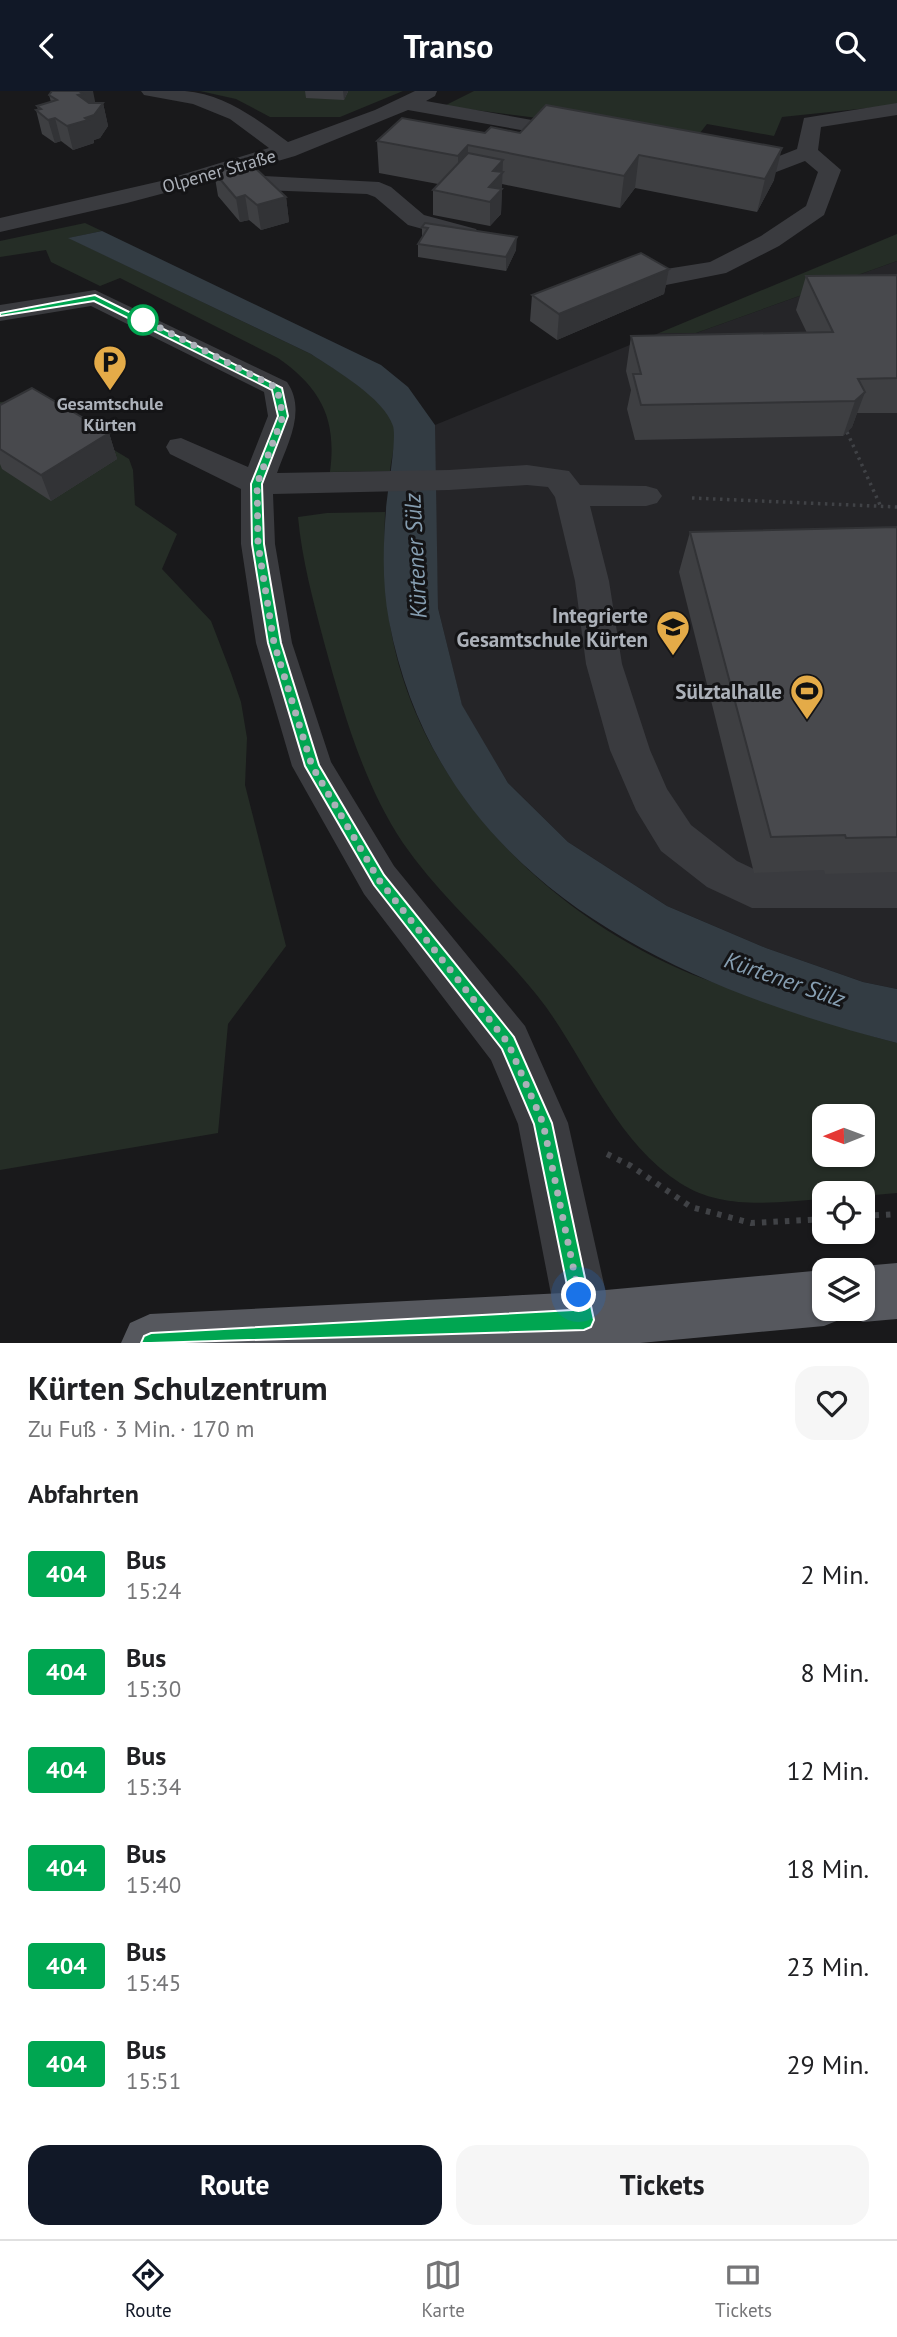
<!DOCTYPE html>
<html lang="de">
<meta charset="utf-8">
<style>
:root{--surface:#fff;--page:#f6f6f6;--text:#202124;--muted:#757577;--line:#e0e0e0;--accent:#111827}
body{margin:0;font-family:"PT Sans",sans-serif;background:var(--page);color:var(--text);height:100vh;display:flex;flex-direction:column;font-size:26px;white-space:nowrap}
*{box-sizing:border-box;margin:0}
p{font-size:23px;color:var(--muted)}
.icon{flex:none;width:38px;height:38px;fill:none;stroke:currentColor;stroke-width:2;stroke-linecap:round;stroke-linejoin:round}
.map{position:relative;height:1252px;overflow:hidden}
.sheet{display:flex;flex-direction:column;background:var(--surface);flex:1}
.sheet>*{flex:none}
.badge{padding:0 14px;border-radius:5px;font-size:24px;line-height:46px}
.needle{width:46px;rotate:269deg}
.tools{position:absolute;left:812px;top:1013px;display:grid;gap:14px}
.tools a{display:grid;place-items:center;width:63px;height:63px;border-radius:14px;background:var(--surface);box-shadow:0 2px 5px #0004;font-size:35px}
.you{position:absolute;width:35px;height:35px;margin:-18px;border:5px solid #fff;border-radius:50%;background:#1a73e8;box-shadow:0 0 0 10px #1a73e833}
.map>.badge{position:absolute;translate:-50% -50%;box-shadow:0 0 0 4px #fff}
h2{padding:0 28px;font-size:26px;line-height:63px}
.round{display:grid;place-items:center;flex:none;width:74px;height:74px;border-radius:21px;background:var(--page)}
.overview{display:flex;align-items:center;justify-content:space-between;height:119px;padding:0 28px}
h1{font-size:33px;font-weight:800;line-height:52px}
.button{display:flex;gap:14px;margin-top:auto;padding:14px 28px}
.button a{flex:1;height:80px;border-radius:21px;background:var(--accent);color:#fff;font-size:28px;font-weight:800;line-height:80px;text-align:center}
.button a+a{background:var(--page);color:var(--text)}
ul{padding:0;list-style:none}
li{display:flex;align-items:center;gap:21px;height:98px;padding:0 28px}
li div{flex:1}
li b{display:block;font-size:26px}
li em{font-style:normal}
li .badge{min-width:77px;font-weight:700;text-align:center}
header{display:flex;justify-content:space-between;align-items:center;height:91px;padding:0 28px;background:var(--accent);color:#fff;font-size:32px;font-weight:800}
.dock{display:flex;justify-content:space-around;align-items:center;height:98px;border-top:2px solid var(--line);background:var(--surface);font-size:19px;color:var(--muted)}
.dock a{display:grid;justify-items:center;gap:4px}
.dock .active{color:var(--accent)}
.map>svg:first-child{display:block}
.built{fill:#252528}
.green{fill:#252d26;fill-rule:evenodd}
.water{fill:#333c43}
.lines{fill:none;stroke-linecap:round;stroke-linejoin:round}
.path-far1{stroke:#404246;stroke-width:3.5;stroke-dasharray:2.5 4.5;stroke-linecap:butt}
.path{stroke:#404246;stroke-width:6;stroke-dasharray:4.5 7;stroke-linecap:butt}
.minor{fill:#3a3b3f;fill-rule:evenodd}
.major{fill:#56585e;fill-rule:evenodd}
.wall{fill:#3e3f42}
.shaded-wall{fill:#323336}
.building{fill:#48494d;stroke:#323336;stroke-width:2}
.line{fill:#00a651;stroke:#fff;stroke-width:2}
.walk{stroke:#acb1b9;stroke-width:7;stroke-dasharray:0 12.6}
.stop-dot{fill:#fff;stroke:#00a651;stroke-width:3.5}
.labels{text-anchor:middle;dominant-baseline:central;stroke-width:6;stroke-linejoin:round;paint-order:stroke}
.far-street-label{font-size:18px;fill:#acb1b9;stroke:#141416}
.far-poi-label{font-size:18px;font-weight:bold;fill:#acb1b9;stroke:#141416}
.poi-label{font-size:21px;font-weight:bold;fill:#acb1b9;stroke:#141416;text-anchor:end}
.water-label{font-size:23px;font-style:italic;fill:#869eb1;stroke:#141416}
</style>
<header><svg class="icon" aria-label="back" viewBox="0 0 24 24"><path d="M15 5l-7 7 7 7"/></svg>Transo<svg class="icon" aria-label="search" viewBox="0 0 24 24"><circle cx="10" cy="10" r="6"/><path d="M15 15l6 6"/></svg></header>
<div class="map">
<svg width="897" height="1252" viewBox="0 0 897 1252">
<rect width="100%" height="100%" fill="#19191b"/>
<!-- built -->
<path class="built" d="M 897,170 L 897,898 L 863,891 L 766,857 L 667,815 L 568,751 L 508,692 L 462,615 L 438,517 L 435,399 L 435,334 L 659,242 L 696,242 Z"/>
<!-- green -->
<path class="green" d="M 200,0 L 403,0 L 340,26 L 270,26 L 236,8 Z
M 474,0 L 897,0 L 897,14 L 782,26 L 774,45 L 707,33 L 696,47 L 444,15 Z
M 85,132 L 102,140 L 69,147 L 311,263 C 334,278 387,308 394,336 C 397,348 391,368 390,380 L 330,381 C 337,328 321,297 278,267 L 120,187 L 100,195 L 51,171 L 46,159 L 0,166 L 0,150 Z
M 897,143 L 897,170 L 696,242 L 659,242 Z
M 31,309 L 129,368 L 133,379 L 135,414 L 177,443 L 162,478 L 211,530 L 231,582 L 241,611 L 247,647 L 245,694 L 286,855 L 228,933 L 218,1042 L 0,1079 L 0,311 Z
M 385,421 C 384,457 384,491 389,527 C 412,689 544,822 691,883 C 717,893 745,902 771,911 C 813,926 854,941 897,952 L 897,1102 L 863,1105 L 863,1102 L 824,1102 L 824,1108 C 776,1111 723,1120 680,1092 C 616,1050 589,976 546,916 C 503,858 444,812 403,752 C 363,692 343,620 324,551 C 313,509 302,469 298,426 L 327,422 ZM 824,1026 L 863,1026 L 863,1064 L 824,1064 Z"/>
<!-- water -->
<path class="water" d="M 102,140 L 381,274 L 408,296 L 435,334 L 438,517 L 462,614 L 508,692 L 568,751 L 667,815 L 766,857 L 863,891 L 897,898 L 897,952 C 667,893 438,788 389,530 C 382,493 383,456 386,419 C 387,402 397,348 393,335 C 384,307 335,279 311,263 L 68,147 Z"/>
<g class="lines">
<!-- path-far1 -->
<path class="path-far1" d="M 847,341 L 881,416
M 692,407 L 897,416"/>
<!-- path -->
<path class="path" d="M 607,1063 L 631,1075 L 691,1116 L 751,1132 L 824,1128
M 863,1125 L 897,1123"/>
<!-- minor -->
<path class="minor" d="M 141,0 C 156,0 171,0 185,0 C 225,3 258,29 288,51 L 375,19 L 415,0 L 437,0 L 435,5 L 426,10 L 577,37 L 584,39 L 588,43 L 584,47 L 577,49 L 408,19 L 295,65 L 247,79 L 264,85 L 379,91 L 391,96 L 424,124 L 476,138 L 479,143 L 476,148 L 467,150 L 408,134 L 375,106 L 367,103 L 261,99 L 225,86 L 127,112 L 0,141 L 0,127 L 161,90 L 269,57 L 230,28 L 193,13 L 144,4 Z
M 897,12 L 897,24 L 821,36 L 818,59 L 841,79 L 824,124 L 779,155 L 726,182 L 666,194 L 620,186 L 616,181 L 620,176 L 629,173 L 666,178 L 710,171 L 761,145 L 806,115 L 818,81 L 805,70 L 771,83 L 718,74 L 715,69 L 718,64 L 726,62 L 769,69 L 797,58 L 804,27 Z
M 95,199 L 287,291 C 307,320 287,353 277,382 L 449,379 L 527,374 L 569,380 L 580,394 L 646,395 L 657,398 L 662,405 L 657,412 L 646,415 L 590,415 L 609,490 L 622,573 L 650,659 L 667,698 L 691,734 L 737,770 L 756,779 L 897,779 L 897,817 L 752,817 L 707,796 L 661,760 L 636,719 L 610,659 L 586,573 L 575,490 L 555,406 L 548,396 L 527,394 L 449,399 L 273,403 L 275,453 L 292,552 L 331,671 L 394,775 L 525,935 L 568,1032 L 612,1229 L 604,1249 C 592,1252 576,1252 564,1249 L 556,1229 L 518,1033 L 491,969 L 364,803 L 292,675 L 256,552 L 241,453 L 241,398 L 170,363 L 166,356 L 170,349 L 181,347 L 248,376 L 268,325 L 264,301 L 91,215 L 0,230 L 0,214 Z"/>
<!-- major -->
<path class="major" d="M 897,1172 L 897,1228 L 863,1231 L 845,1223 L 844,1227 L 824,1235 L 640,1252 L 121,1252 L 130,1232 L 150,1223 L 584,1201 L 824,1179 L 824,1218 L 863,1218 L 863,1180 L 852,1180 L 863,1175 Z"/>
</g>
<!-- wall -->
<path class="wall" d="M 305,0 L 343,0 L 343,1 L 343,0 L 348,0 L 348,1 L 344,9 L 306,7 Z
M 49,4 L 95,10 L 94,12 L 103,12 L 108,35 L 100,47 L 94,49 L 94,52 L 73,59 L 61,50 L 55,52 L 42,43 L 36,19 L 38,19 L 37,15 L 51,11 Z
M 491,36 L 774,89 L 757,121 L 635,97 L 620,117 L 502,93 L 501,123 L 490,135 L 433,124 L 433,99 L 438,93 L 379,82 L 377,50 L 485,42 Z
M 214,81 L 286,106 L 289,131 L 261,139 L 249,129 L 240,131 L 218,105 Z
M 422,136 L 516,159 L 506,180 L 418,166 L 418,153 L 422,146 Z
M 669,178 L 664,203 L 557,249 L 530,230 L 532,204 Z
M 897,184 L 897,322 L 857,322 L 852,336 L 843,345 L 635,349 L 627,318 L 631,299 L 626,280 L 631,245 L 807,242 L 796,219 L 806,185 Z
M 0,314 L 109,342 L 117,368 L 51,410 L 2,378 L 0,373 Z
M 897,436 L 897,781 L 825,783 L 824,779 L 754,782 L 679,481 L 690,441 Z"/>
<!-- shaded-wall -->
<path class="shaded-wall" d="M 79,0 L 93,0 L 95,10 L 87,21 L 103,12 L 108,35 L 100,47 L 94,49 L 94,52 L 73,59 L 67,35 Z
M 343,0 L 348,0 L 344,9 Z
M 55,27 L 61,50 L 55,52 L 48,29 Z
M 468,54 L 468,86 L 458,97 L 458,65 Z
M 782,57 L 774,89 L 757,121 L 765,88 Z
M 639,64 L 635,97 L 620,117 L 624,85 Z
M 503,69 L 501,123 L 490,135 L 490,111 L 489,96 L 493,80 Z
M 245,104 L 249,129 L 240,131 L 236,107 Z
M 286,106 L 289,131 L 261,139 L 257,114 Z
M 517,146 L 516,159 L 506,180 L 506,166 Z
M 669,178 L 664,203 L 557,249 L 559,223 Z
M 865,301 L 852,336 L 843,345 L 855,310 Z
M 109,342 L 117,368 L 51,410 L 41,384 Z"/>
<!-- building -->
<path class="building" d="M 52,0 L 79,0 L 83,3 L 78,4 L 89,12 L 103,12 L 94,24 L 85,27 L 88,29 L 67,35 L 55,27 L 48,29 L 36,19 L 41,18 L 37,15 L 57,9 L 49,4 Z
M 546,14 L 782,57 L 765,88 L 639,64 L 624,85 L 468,54 L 458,65 L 377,50 L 402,27 L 485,42 L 491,36 L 520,42 Z
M 468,62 L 503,69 L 493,80 L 503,81 L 489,96 L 502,98 L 490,111 L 433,99 Z
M 250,72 L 286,106 L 257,114 L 245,104 L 236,107 L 214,81 Z
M 425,132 L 517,146 L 506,166 L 418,153 L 428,137 L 422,136 Z
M 641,162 L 669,178 L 559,223 L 532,204 Z
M 897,184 L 897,287 L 858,288 L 865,301 L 855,310 L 641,314 L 633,283 L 641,283 L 631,245 L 833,241 L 806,185 Z
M 32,297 L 109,342 L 41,384 L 0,358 L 0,314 Z
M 897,436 L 897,746 L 846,747 L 845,744 L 771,746 L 690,441 Z"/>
<!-- line -->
<path class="line" d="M 95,204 L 282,297 L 288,325 L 262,393 L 264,453 L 281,552 L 319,674 L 384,784 L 514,946 L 552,1032 L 594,1229 L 591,1236 L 584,1239 L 151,1252 L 141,1252 L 144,1245 L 151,1242 L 572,1219 L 534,1033 L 502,958 L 374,794 L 305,675 L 268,552 L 252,453 L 251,393 L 278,325 L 272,299 L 94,210 L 0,225 L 0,222 Z"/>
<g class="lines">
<!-- walk -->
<path class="walk" d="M 143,229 L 135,224 L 277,297 L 283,325 L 257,393 L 258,453 L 274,552 L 312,675 L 379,789 L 508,952 L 543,1032 L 579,1204"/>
</g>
<!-- icons -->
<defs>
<g id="parking-pin" transform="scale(1.75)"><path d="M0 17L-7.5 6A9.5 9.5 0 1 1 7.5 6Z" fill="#e4ab48" stroke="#141416"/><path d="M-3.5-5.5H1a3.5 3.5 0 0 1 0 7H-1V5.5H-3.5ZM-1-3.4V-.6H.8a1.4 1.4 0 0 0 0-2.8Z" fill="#111"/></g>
<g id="school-pin" transform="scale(1.75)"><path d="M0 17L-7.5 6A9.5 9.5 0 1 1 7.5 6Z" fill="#e4ab48" stroke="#141416"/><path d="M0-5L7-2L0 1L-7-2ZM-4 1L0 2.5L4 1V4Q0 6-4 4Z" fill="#111"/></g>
<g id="stadium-pin" transform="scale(1.75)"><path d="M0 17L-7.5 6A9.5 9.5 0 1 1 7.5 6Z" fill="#e4ab48" stroke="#141416"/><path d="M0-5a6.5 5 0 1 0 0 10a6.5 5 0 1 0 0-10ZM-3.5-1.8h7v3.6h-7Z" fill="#111"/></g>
</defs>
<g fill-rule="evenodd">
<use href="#parking-pin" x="110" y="271"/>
<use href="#school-pin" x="673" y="536"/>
<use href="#stadium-pin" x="807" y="600"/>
</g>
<!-- markers -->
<circle class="stop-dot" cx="143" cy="229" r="14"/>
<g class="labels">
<!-- far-street labels -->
<g class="far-street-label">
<text transform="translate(219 80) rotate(-16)">Olpener Straße</text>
</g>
<!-- far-poi labels -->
<g class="far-poi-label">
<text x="110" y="312">Gesamtschule<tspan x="110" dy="21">Kürten</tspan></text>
</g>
<!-- poi labels -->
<g class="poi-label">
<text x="648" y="524">Integrierte<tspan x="648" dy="24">Gesamtschule Kürten</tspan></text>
<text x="782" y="600">Sülztalhalle</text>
</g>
<!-- water labels -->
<g class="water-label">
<text transform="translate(415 465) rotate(-93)">Kürtener Sülz</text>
<text transform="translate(785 888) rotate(19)">Kürtener Sülz</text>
</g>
</g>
</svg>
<div class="tools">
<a><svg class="needle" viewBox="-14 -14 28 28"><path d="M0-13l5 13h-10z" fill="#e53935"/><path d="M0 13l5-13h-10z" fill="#757577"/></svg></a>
<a><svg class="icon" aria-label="locate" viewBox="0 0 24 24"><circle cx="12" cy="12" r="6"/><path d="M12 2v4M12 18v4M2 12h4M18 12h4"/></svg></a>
<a><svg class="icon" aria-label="layers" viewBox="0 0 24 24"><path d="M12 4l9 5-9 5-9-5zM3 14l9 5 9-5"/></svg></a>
</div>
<div class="you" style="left:579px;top:1204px"></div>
</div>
<section class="sheet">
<div class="overview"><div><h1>Kürten Schulzentrum</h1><p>Zu Fuß · 3 Min. · 170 m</p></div><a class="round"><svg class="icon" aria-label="heart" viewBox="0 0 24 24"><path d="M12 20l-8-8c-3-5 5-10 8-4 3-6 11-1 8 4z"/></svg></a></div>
<h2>Abfahrten</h2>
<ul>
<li><span class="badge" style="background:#00a651;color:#fff">404</span><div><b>Bus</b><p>15:24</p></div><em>2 Min.</em></li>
<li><span class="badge" style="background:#00a651;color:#fff">404</span><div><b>Bus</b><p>15:30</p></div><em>8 Min.</em></li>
<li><span class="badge" style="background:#00a651;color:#fff">404</span><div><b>Bus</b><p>15:34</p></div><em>12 Min.</em></li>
<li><span class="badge" style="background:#00a651;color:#fff">404</span><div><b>Bus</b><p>15:40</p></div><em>18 Min.</em></li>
<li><span class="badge" style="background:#00a651;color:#fff">404</span><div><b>Bus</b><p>15:45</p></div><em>23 Min.</em></li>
<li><span class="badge" style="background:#00a651;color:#fff">404</span><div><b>Bus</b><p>15:51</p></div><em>29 Min.</em></li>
</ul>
<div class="button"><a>Route</a><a>Tickets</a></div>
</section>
<nav class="dock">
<a class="active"><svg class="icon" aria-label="directions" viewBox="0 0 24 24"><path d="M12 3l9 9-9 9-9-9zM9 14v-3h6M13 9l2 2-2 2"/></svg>Route</a>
<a><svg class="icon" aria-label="map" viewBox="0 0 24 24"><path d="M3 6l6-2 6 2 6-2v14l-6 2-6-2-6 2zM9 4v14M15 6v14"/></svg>Karte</a>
<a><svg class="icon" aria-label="tickets" viewBox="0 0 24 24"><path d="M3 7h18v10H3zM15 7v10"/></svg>Tickets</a>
</nav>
